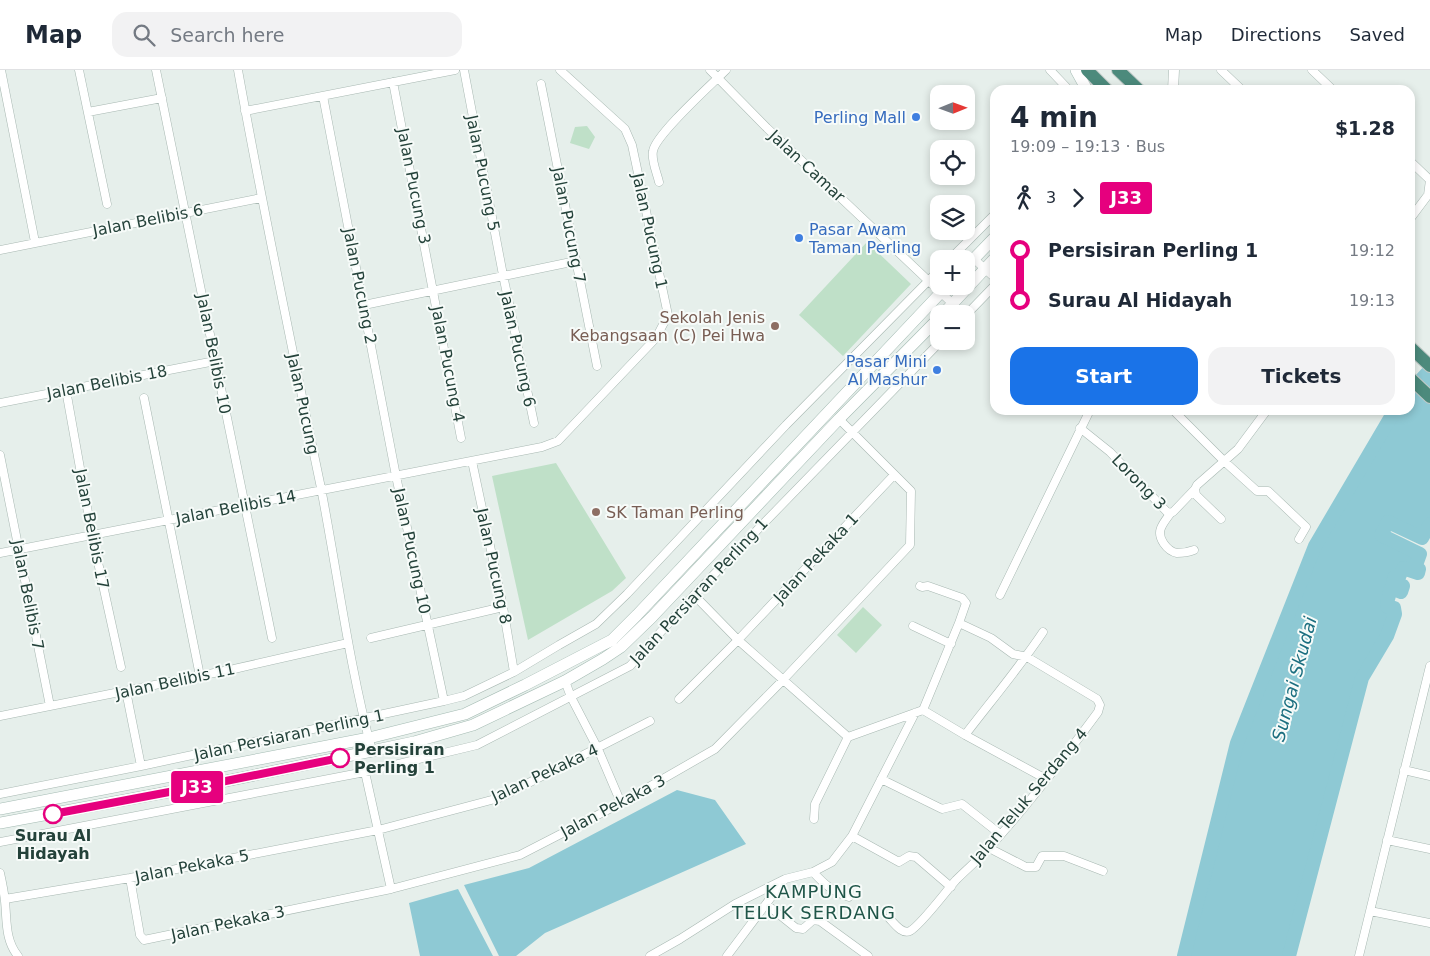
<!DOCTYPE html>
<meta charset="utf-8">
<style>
:root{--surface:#fff;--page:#f2f2f3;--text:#1f2937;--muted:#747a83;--line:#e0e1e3;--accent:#1a73e8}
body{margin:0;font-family:"DejaVu Sans",sans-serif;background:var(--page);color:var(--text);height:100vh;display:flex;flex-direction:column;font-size:19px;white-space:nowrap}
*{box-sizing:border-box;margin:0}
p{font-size:16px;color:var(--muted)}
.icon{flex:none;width:28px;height:28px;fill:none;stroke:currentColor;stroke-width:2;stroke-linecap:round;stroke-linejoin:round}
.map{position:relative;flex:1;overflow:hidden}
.drawer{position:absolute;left:990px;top:15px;width:425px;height:330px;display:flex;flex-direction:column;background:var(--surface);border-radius:15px;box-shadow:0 2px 8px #0003}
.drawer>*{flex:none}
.badge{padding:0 10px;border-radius:4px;font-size:18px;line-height:32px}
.needle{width:32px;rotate:89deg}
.tools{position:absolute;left:930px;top:15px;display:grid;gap:10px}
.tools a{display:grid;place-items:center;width:45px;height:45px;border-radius:10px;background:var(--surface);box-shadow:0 2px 8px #0003;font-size:25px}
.map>.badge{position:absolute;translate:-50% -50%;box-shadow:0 0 0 2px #fff}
.legs{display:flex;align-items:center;gap:8px;height:55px;padding:0 20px;font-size:16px}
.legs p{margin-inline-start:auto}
.head{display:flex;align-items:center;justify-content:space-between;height:85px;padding:0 20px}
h1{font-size:28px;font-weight:700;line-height:38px}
.action{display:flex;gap:10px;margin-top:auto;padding:10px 20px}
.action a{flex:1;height:58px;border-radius:15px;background:var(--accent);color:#fff;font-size:20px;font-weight:700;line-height:58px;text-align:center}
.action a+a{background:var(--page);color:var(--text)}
ul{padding:0 20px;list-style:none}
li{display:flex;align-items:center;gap:18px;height:50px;font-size:19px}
li i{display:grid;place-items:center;width:8px;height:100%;margin:0 6px;background:currentColor}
li i::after{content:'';width:12px;height:12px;margin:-6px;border:4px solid;border-radius:50%;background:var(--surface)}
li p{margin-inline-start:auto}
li:first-child i{background:linear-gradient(#0000 50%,currentColor 0)}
li:last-child i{background:linear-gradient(currentColor 50%,#0000 0)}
header{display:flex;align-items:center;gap:30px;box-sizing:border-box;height:70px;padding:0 25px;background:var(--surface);border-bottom:1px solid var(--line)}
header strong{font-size:24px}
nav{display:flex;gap:28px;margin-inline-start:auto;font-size:18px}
.search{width:350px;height:45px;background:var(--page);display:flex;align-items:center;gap:12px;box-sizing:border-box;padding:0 18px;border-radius:15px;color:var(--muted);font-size:19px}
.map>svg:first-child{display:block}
.green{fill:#bfe0c8}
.water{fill:#8ec9d4}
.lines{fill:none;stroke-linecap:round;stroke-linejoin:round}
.river{stroke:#8ec9d4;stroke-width:14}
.minor-casing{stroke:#a8b8b2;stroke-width:9}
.tertiary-casing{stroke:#a8b8b2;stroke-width:11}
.secondary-casing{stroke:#a4bbb3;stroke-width:12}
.trunk-casing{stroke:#c2cac8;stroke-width:14}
.minor{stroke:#fff;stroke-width:8}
.tertiary{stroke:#fff;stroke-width:10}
.secondary{stroke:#fff;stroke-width:11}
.trunk{stroke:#4c8a7c;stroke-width:12}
.line-1-casing{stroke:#fff;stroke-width:11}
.line-1{stroke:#e6007e;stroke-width:8}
.shop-dot{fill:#3f7fe0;stroke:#f7fbf9;stroke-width:2}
.education-dot{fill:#8d6e63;stroke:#f7fbf9;stroke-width:2}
.stop-1-dot{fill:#fff;stroke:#e6007e;stroke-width:2.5}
.labels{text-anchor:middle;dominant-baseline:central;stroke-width:4;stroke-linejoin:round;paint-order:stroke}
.shop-label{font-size:16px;fill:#366cbe;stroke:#f7fbf9;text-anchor:end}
.street-label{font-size:16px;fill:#24423a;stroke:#f7fbf9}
.education-label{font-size:16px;fill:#785e54;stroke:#f7fbf9;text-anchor:end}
.stop-label{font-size:16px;font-weight:bold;fill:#24423a;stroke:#f7fbf9;text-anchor:start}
.water-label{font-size:18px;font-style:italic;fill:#1c6f80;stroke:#f7fbf9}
.neighbourhood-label{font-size:18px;letter-spacing:1px;fill:#1f5548;stroke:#f7fbf9}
</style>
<header>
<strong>Map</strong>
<div class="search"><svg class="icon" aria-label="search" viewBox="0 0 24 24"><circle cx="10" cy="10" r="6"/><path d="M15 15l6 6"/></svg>Search here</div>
<nav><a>Map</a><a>Directions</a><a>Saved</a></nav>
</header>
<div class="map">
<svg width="1430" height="886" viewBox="0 0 1430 886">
<rect width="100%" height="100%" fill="#e6efeb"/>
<!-- green -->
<path class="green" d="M 587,56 L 595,67 L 589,79 L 570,73 L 575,57 Z
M 867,172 L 911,214 L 843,286 L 799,245 Z
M 556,393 L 626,508 L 612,521 L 528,570 L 492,406 Z
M 863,537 L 882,555 L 856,583 L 837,565 Z"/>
<!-- water -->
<path class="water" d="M 1430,300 L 1430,454 L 1422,468 L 1388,452 L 1381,465 L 1420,484 L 1415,497 L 1419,499 L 1418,503 L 1403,499 L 1399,507 L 1395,506 L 1393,512 L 1403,516 L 1401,522 L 1391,519 L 1387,533 L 1388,537 L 1394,538 L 1395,544 L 1387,566 L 1362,608 L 1289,886 L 1184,886 L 1237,673 L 1315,476 L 1395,340 L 1410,340 L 1410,322 Z
M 677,720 L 715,730 L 746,774 L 545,863 L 516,886 L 499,886 L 464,815 L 529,798 Z
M 458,819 L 493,886 L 420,886 L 409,833 Z"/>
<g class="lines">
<!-- river -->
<path class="river" d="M 1410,322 L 1430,300
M 1184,886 L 1237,673 L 1315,476 L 1395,340
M 1289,886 L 1362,608 L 1387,566 L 1395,544 L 1394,538 L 1388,537 L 1387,533 L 1391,518 L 1401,522 L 1403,516 L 1393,513 L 1395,506 L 1399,507 L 1403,498 L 1418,503 L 1419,499 L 1415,498 L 1420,484 L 1381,465 L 1388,452 L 1422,468 L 1430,454"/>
<!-- minor casing -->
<g class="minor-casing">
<path id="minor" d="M 1,0 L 35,172
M 79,0 L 107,134
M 156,0 L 272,568
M 238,0 C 263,140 292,279 321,418 C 338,506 349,595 372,681
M 464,0 L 503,205 L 534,353
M 710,0 L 767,58 L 953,234
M 1050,0 L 1069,20
M 1221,0 L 1242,20
M 1312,0 L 1333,20
M 393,12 L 461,368
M 541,14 L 597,296
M 323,26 L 396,406 L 444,631
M 245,41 L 455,0
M 88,42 L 162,28
M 1410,91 L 1430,110 L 1428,125 L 1410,149
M 659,112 C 657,103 651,90 653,81 C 656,64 711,15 726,0
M 0,180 L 261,128
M 950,189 L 995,144
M 974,189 L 995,208
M 364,235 L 576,191
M 966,245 L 995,215
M 66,320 L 92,465 L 121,597
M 144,328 L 200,606
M 0,333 L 215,291
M 1173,340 L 1225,392 L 1257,421 L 1268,421 L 1306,457 L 1299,469
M 1080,358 L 1110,382 L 1168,443 L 1173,442 L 1195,419
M 0,385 L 50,636
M 472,391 L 503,537 L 514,602
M 1170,444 C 1167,448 1163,453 1161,458 C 1157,468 1167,481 1177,483 C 1183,483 1189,482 1194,480
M 1221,449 L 1196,425 L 1195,419 L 1197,415 L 1238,379 L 1267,340
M 0,483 L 542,377 L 558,371 L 656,268 L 668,245 L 632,75 L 625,59 L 560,0
M 920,516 L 922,517 L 928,516 L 962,528 L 966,533 L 959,553 L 923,640
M 694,525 L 738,570 L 848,667
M 1000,525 L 1090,340
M 913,556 L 951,574
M 371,568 L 503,537
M 565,611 L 571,627 L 598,679 L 621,733
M 126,621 L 141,696
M 679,629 L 738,570 L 894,405
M 0,646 L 234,599 L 348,573
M 965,665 C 991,631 1019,598 1043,562
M 848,667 L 923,640 L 965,665 L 1046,709
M 1404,700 L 1430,706
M 365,702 L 391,819
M 881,709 L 942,739 L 962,734 L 1000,764
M 0,724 L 141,696 L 444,631 L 464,626 L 514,602 L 559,575 L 596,554 L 627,524 L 786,355 L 939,200
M 814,749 L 815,734 L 848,667
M 852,766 L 899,792 L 909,786 L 916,787 L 951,817
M 1387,770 L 1430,779
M 0,772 L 365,702 L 477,675 L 630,596 L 694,525 L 941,271
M 989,778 L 1026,797 L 1036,797 L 1042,786 L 1064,786 L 1103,801
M 813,802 C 824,814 833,822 849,827
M 0,803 C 2,812 4,822 5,831 C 7,851 5,870 18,886
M 130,808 L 140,865 L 144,870 L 391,819 L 520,785 L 621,733 L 715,679 L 783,610 L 910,475 L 911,421 L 839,349
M 5,829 L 130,808 L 378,760 L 499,728 L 650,651
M 766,834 L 796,858 L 803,859 L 813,850 L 820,851 L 868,886
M 1370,841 L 1430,853
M 889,848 C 894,853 902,865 910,861 C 921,855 946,821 956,810 C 967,799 979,789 989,778 C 1028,735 1064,688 1098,642 L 1100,635 L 1097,629 L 1027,587 L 1013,584 L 991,568 L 959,553
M 650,886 L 680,869 L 735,834 L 785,809 L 813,802 L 832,792 L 852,766 L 915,643
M 727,886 L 784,810
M 1359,886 L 1430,596"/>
</g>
<!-- tertiary casing -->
<g class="tertiary-casing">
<path id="tertiary" d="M 1173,20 L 1174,0"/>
</g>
<!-- secondary casing -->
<g class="secondary-casing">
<path id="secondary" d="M 1076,0 L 1087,20
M 966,197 L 995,167
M 943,244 L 995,188
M 0,739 L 369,668 L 465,644 L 525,615 L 612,570 L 637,545 L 947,216
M 0,753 L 206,715 L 372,681 L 414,672 L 473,655 L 565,611 L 603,589 L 621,577 L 652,547 L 839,349 L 939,248"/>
</g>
<!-- trunk casing -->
<g class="trunk-casing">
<path id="trunk" d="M 1087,0 L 1107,20
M 1118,0 L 1139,20
M 1410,277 L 1430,296
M 1410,308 L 1430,327"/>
</g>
<!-- minor -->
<use href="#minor" class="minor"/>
<!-- tertiary -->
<use href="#tertiary" class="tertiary"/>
<!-- secondary -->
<use href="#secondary" class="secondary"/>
<!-- trunk -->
<use href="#trunk" class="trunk"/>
</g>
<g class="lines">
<!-- line-1 casing -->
<g class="line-1-casing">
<path id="line-1" d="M 53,744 L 206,715 L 340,688"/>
</g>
<!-- line-1 -->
<use href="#line-1" class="line-1"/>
</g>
<!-- markers -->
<g class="shop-dot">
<circle cx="916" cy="47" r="5"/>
<circle cx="799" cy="168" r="5"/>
<circle cx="937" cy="300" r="5"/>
</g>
<g class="education-dot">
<circle cx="775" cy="256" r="5"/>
<circle cx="596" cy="442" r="5"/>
</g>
<g class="stop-1-dot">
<circle cx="340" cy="688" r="9"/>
<circle cx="53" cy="744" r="9"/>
</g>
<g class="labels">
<!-- shop labels -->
<g class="shop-label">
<text x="906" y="47">Perling Mall</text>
<text x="809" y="159" text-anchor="start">Pasar Awam<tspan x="809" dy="18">Taman Perling</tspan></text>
<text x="927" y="291">Pasar Mini<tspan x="927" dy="18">Al Mashur</tspan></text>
</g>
<!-- street labels -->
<g class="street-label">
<text transform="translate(807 96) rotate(43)">Jalan Camar</text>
<text transform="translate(483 103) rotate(79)">Jalan Pucung 5</text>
<text transform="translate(414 116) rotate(79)">Jalan Pucung 3</text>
<text transform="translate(148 150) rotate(-11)">Jalan Belibis 6</text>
<text transform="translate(569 155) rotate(79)">Jalan Pucung 7</text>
<text transform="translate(650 161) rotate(78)">Jalan Pucung 1</text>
<text transform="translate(360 216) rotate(79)">Jalan Pucung 2</text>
<text transform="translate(518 279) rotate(78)">Jalan Pucung 6</text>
<text transform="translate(214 284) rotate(79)">Jalan Belibis 10</text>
<text transform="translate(448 294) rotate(79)">Jalan Pucung 4</text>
<text transform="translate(107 312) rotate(-11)">Jalan Belibis 18</text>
<text transform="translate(303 334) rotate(78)">Jalan Pucung</text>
<text transform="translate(1139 412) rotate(46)">Lorong 3</text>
<text transform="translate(236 437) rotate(-11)">Jalan Belibis 14</text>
<text transform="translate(92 459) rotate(79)">Jalan Belibis 17</text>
<text transform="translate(412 481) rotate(78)">Jalan Pucung 10</text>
<text transform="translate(816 488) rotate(-47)">Jalan Pekaka 1</text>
<text transform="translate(494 496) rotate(78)">Jalan Pucung 8</text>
<text transform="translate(699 521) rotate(-47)">Jalan Persiaran Perling 1</text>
<text transform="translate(28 525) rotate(79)">Jalan Belibis 7</text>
<text transform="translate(175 611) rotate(-12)">Jalan Belibis 11</text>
<text transform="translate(289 665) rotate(-12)">Jalan Persiaran Perling 1</text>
<text transform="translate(545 703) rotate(-25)">Jalan Pekaka 4</text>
<text transform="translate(1029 726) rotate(-50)">Jalan Teluk Serdang 4</text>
<text transform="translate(613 736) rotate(-28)">Jalan Pekaka 3</text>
<text transform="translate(192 796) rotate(-11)">Jalan Pekaka 5</text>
<text transform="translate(228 853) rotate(-12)">Jalan Pekaka 3</text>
</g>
<!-- education labels -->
<g class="education-label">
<text x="765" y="247">Sekolah Jenis<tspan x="765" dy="18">Kebangsaan (C) Pei Hwa</tspan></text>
<text x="606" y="442" text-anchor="start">SK Taman Perling</text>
</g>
<!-- stop labels -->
<g class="stop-label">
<text x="354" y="679">Persisiran<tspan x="354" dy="18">Perling 1</tspan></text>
<text x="53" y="765" text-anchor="middle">Surau Al<tspan x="53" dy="18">Hidayah</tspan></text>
</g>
<!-- water labels -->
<g class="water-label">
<text transform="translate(1294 609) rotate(-75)">Sungai Skudai</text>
</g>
<!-- neighbourhood labels -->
<g class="neighbourhood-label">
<text x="814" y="821">KAMPUNG<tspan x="814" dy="21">TELUK SERDANG</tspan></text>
</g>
</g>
</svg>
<div class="tools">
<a><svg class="needle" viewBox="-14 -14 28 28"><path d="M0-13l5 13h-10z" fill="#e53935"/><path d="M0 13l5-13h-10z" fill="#747a83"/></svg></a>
<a><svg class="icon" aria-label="locate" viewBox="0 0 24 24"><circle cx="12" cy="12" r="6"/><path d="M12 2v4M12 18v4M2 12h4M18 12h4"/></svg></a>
<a><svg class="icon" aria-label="layers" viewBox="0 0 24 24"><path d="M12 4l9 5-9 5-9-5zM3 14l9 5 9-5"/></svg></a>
<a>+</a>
<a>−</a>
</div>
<b class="badge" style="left:197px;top:717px;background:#e6007e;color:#fff">J33</b>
<section class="drawer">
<div class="head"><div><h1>4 min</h1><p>19:09 – 19:13 · Bus</p></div><b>$1.28</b></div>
<div class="legs"><svg class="icon" aria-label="walk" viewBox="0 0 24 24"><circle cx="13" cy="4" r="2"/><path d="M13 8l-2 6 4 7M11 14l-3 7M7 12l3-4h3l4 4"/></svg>3<svg class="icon" aria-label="forward" viewBox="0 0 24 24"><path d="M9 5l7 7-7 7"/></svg><b class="badge" style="background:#e6007e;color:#fff">J33</b></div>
<ul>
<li><i style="color:#e6007e"></i><b>Persisiran Perling 1</b><p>19:12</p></li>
<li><i style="color:#e6007e"></i><b>Surau Al Hidayah</b><p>19:13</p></li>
</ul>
<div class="action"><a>Start</a><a>Tickets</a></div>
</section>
</div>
